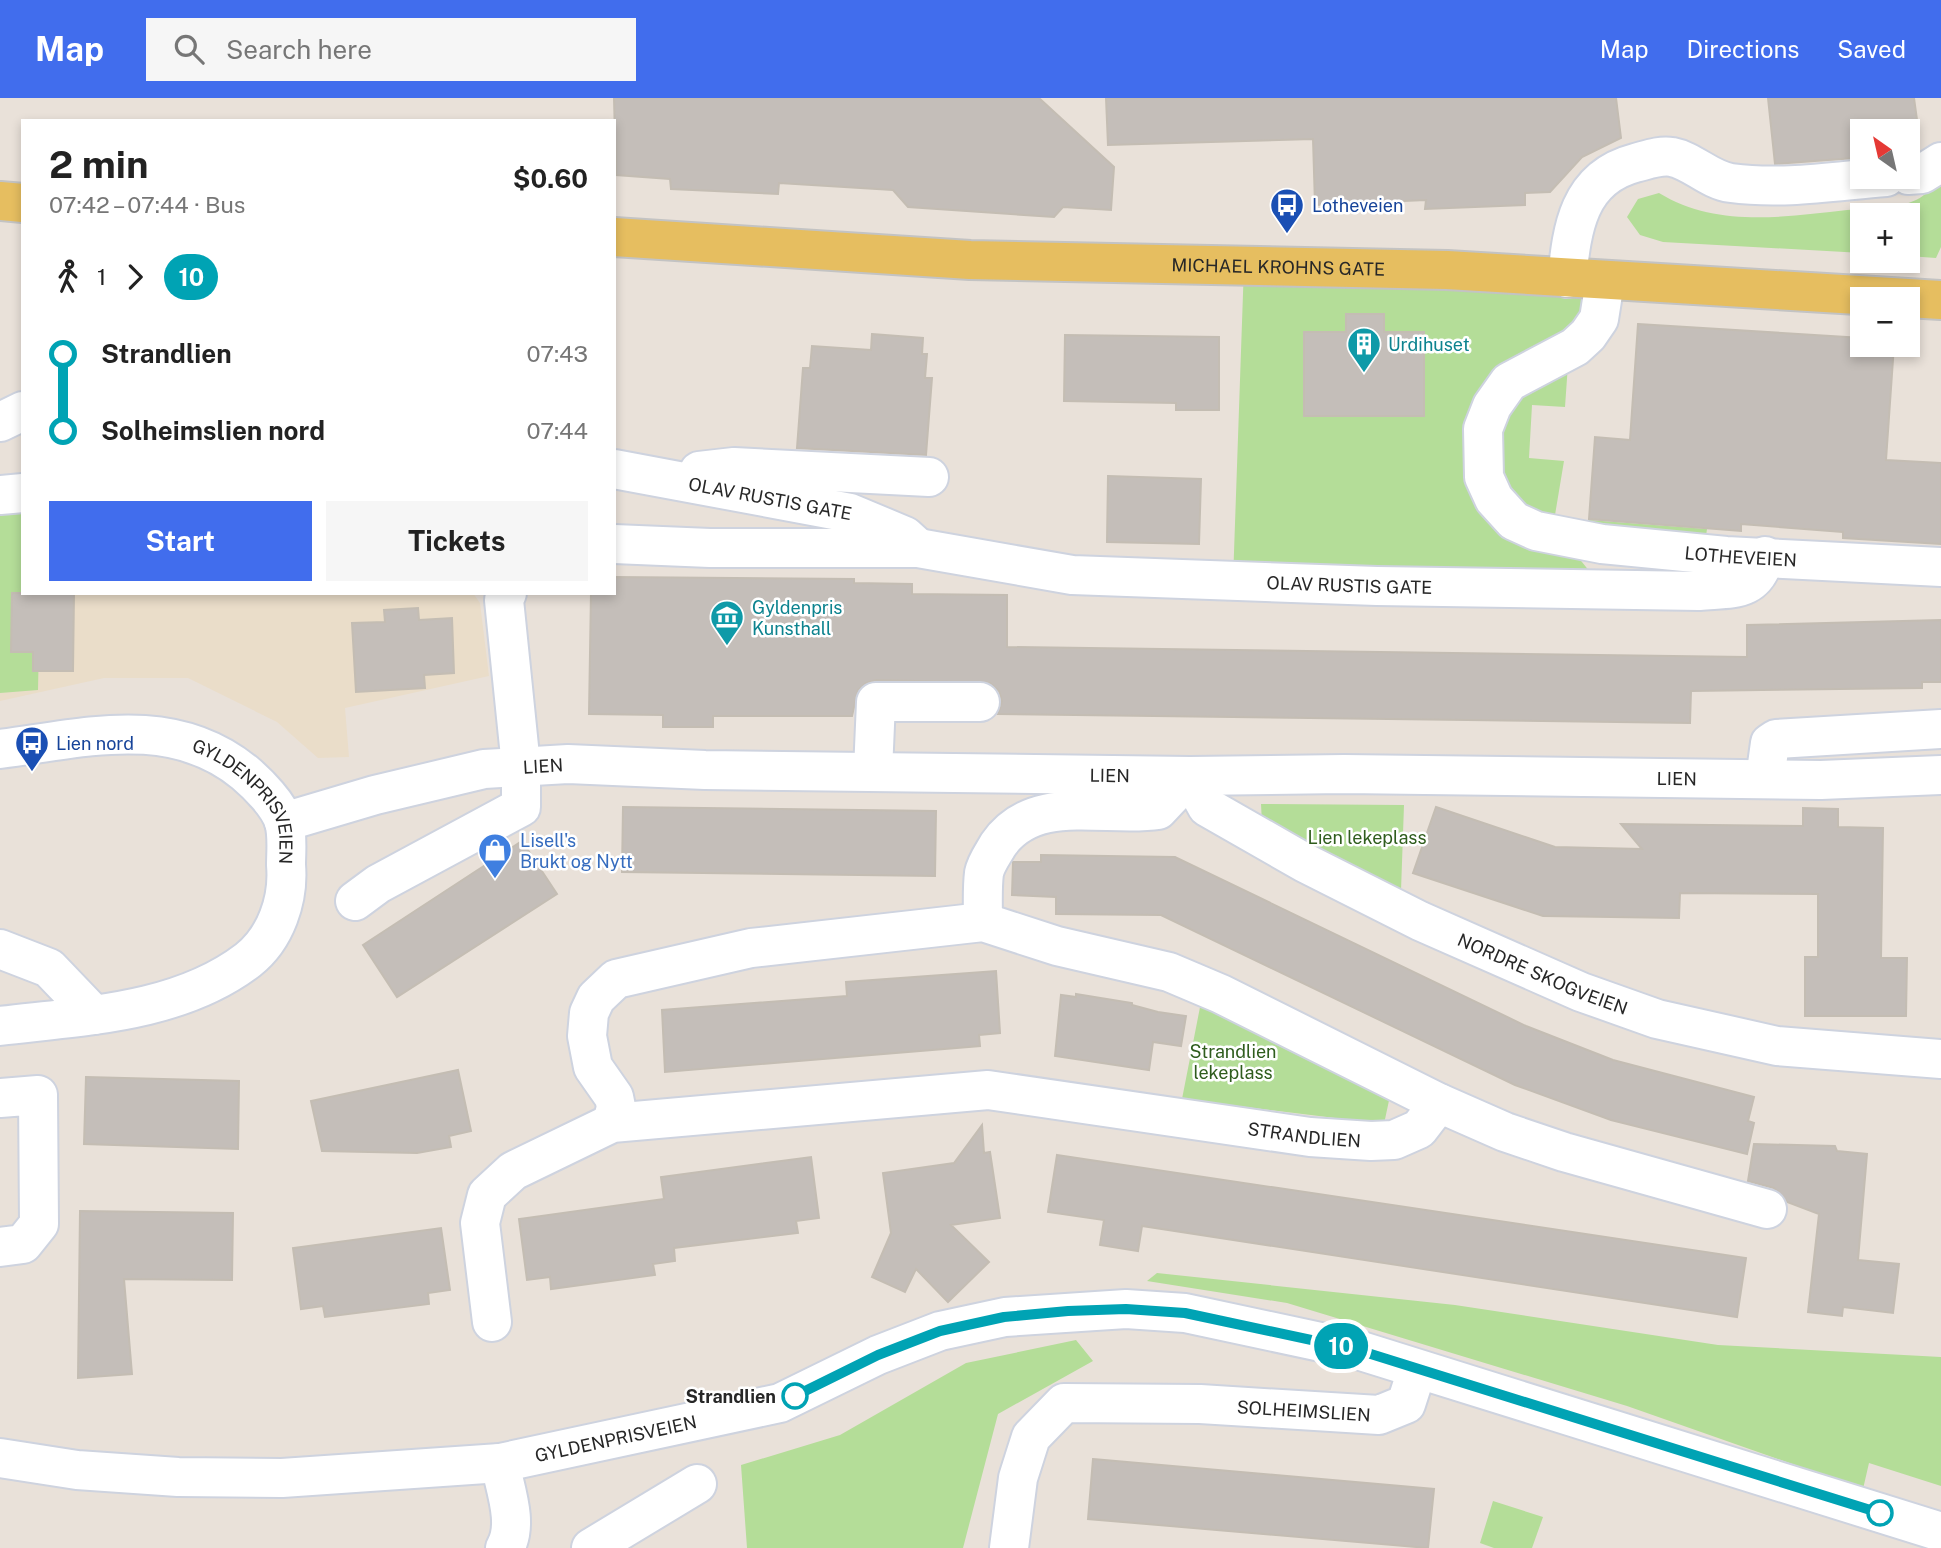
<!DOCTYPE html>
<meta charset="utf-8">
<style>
:root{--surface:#fff;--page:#f6f6f6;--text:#222;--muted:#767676;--accent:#416ded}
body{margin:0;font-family:"Public Sans",sans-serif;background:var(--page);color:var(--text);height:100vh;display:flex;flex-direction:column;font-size:26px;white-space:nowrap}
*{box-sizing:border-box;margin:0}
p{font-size:23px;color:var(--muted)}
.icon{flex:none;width:38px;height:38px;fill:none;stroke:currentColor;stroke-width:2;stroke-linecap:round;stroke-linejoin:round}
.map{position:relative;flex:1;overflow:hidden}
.drawer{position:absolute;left:21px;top:21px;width:595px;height:476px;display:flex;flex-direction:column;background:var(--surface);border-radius:0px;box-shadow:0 4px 10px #0003}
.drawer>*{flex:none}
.badge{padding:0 14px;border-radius:23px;font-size:24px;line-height:46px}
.needle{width:46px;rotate:326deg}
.buttons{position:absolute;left:1850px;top:21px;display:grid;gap:14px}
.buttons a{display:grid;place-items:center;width:70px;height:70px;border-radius:0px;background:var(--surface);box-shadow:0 4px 10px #0003;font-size:35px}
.map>.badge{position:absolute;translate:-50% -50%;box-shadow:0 0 0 4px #fff}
.legs{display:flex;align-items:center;gap:10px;height:77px;padding:0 28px;font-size:23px}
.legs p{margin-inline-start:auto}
.head{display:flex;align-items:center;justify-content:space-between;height:119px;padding:0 28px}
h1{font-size:38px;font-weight:700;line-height:52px}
.button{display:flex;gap:14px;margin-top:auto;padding:14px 28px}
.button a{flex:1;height:80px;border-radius:0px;background:var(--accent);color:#fff;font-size:28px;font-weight:700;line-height:80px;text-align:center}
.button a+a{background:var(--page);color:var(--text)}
ul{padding:0 28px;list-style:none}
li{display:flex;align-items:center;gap:24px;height:77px;font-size:26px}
li i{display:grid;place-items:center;width:10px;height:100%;margin:0 9px;background:currentColor}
li i::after{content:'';width:18px;height:18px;margin:-9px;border:5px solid;border-radius:50%;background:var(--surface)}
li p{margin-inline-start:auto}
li:first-child i{background:linear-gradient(#0000 50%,currentColor 0)}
li:last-child i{background:linear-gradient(currentColor 50%,#0000 0)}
header{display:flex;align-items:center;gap:42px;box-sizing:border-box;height:98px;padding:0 35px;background:var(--accent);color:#fff}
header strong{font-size:33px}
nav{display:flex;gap:38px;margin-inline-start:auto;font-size:24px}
.search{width:490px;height:63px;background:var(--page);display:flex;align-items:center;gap:18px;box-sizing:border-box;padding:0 24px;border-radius:0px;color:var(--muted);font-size:26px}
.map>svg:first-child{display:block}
.education{fill:#eaddc9}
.green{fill:#b4dd98}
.building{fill:#c4beb9;stroke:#c4bdb3;stroke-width:2}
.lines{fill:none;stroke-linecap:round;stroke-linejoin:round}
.minor-casing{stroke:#ced3df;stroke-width:42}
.major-casing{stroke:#c3c3c3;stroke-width:42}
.minor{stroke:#fff;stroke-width:38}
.major{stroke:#e6be60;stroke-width:38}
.line-1-casing{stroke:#fff;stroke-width:16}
.line-1{stroke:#00a3b4;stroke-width:10}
.stop-1-dot{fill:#fff;stroke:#00a3b4;stroke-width:3.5}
.labels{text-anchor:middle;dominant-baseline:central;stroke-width:5;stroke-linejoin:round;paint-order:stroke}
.transit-label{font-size:18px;fill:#164399;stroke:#fff;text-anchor:start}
.street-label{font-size:18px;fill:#272727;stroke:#fff}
.culture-label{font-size:18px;fill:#0d838f;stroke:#fff;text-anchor:start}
.park-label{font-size:18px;fill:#2f5d1d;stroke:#fff}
.shop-label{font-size:18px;fill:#366cbe;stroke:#fff;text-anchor:start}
.stop-label{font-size:18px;font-weight:bold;fill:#272727;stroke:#fff;text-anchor:end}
</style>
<header>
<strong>Map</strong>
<div class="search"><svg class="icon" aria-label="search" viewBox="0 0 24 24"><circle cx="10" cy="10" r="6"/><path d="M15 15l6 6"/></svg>Search here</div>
<nav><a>Map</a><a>Directions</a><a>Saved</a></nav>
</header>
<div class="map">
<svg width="1941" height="1450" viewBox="0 0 1941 1450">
<rect width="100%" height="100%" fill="#e9e1d9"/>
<!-- education -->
<path class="education" d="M 0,401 L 23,495 L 473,495 L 480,505 L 489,578 L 345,610 L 349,659 L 318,660 L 277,624 L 188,580 L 104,580 L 0,603 Z"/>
<!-- green -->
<path class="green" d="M 1941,82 L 1941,149 L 1936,160 L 1908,158 L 1908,117 L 1862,117 L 1862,155 L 1663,144 L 1640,137 L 1627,119 L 1638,101 L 1659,95 C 1716,130 1784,119 1847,112 C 1868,110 1897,111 1916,102 C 1925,98 1934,88 1941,82 Z
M 1244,167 L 1605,183 L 1569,252 L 1565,309 L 1532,307 L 1529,360 L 1564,363 L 1555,417 L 1496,401 L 1562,439 L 1602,489 L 1233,483 Z
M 23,412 L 23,495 L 40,495 L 38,592 L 0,595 L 0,413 Z
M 1589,422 L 1707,431 L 1704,451 L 1585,438 Z
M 1261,706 L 1404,707 L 1401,793 L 1262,725 Z
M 1202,899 L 1391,993 L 1384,1026 L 1182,1001 Z
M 1157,1175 L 1455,1207 L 1718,1247 L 1941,1259 L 1941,1388 L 1869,1365 L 1863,1391 L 1627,1308 L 1287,1205 L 1147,1183 Z
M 1076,1242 L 1093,1263 L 998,1316 L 963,1450 L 747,1450 L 741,1367 L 840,1337 L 966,1265 Z
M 1493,1403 L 1543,1419 L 1532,1450 L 1494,1450 L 1480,1445 Z"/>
<!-- building -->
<path class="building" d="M 614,0 L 1039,0 L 1114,69 L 1111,112 L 1063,109 L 1054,119 L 908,109 L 893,92 L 779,85 L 778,96 L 671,91 L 670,81 L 616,77 Z
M 1106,0 L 1616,0 L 1621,40 L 1582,59 L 1550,94 L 1525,95 L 1525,107 L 1425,111 L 1426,102 L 1315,107 L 1313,41 L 1108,47 Z
M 1768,0 L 1914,0 L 1918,29 L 1862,33 L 1862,37 L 1852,38 L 1854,60 L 1775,66 Z
M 1346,216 L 1384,216 L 1384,234 L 1424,234 L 1424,318 L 1304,318 L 1304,234 L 1346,234 Z
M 1638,226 L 1862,240 L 1862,247 L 1894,247 L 1886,362 L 1941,365 L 1941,446 L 1843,440 L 1843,434 L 1741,426 L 1741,433 L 1589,421 L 1595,339 L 1630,342 Z
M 872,236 L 923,240 L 922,256 L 927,256 L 925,280 L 932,280 L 926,357 L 797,350 L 803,270 L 810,270 L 812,248 L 871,252 Z
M 1065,237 L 1219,239 L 1219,312 L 1176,312 L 1176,305 L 1064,303 Z
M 1108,378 L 1201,381 L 1199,446 L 1107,444 Z
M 614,479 L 854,481 L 854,485 L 912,486 L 912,496 L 1007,497 L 1007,549 L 1747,559 L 1747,527 L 1941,522 L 1941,584 L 1922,584 L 1922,590 L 1691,593 L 1690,625 L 998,616 L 1002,603 L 999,593 L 990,585 L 876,582 L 866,585 L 858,592 L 852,618 L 713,618 L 713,629 L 663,629 L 663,617 L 589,616 L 591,495 L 614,495 Z
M 12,495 L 74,495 L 73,573 L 33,573 L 33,554 L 11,554 Z
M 418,510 L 419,522 L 452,520 L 454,575 L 424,577 L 425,590 L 356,594 L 352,525 L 385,524 L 384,512 Z
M 623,709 L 936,713 L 935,778 L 622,774 Z
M 1436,709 L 1555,749 L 1642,751 L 1621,726 L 1803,728 L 1803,710 L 1838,711 L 1838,729 L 1883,730 L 1881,860 L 1907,860 L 1906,918 L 1805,918 L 1805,859 L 1818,859 L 1818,796 L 1680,795 L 1679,820 L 1543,818 L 1413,775 Z
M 522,743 L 557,796 L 397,899 L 363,847 Z
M 1041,757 L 1175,759 L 1526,928 L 1613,962 L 1754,999 L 1748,1023 L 1754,1025 L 1747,1056 L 1611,1022 L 1515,987 L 1161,817 L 1056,816 L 1056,799 L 1012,797 L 1013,764 L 1041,764 Z
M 996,873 L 1000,935 L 979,937 L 980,948 L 665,974 L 662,912 L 847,898 L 846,884 Z
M 1076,896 L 1132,905 L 1132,907 L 1158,914 L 1186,918 L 1181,948 L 1153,944 L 1149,972 L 1055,958 L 1061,897 L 1076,899 Z
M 458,972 L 471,1033 L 449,1038 L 451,1049 L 417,1055 L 322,1053 L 311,1003 Z
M 86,979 L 239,983 L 238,1051 L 84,1046 Z
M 982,1027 L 984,1055 L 990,1054 L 1000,1120 L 951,1127 L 989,1164 L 948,1204 L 916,1171 L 905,1194 L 872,1179 L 891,1135 L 883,1075 L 954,1065 Z
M 1754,1046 L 1835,1048 L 1837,1053 L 1867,1056 L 1858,1162 L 1899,1166 L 1893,1215 L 1843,1209 L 1842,1218 L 1808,1214 L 1819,1116 L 1787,1104 L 1774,1090 L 1748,1083 Z
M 1057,1057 L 1746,1160 L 1737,1219 L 1142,1128 L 1138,1153 L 1100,1147 L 1104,1122 L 1048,1114 Z
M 811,1059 L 819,1120 L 796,1123 L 798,1135 L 674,1150 L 675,1163 L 653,1166 L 655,1177 L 551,1191 L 550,1179 L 527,1182 L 519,1121 L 664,1101 L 661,1079 Z
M 80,1113 L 233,1115 L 232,1182 L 124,1181 L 132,1276 L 78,1280 Z
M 441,1130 L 450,1192 L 428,1195 L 429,1206 L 325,1219 L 323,1208 L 301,1211 L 293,1150 Z
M 1093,1361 L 1434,1391 L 1428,1450 L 1088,1421 Z"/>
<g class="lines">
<!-- minor casing -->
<g class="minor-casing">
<g id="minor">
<path d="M 1908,77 L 1922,76 L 1941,64"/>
<path d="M 1567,180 C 1572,131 1578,80 1635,65 C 1647,62 1659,57 1672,59 C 1693,63 1709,82 1731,85 C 1783,92 1835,83 1886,79"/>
<path id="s1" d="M 1605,183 L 1599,221 L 1588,237 L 1575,249 L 1509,284 L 1492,308 L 1483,331 L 1484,379 L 1494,401 L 1514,423 L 1536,433 L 1602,446 L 1726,458 L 1941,469"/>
<path d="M 0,324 L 23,313"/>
<path id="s2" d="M 614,371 L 850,415 L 905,438 L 916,448"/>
<path d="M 699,373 L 734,369 L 929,379"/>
<path d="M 0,397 L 23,395"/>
<path id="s3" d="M 614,446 L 710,450 L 918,450 L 1072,477 L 1377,488 L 1699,493 C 1733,490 1756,495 1765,458"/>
<path id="s4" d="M 0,651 C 85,640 172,615 245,675 C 258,686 279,707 284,724 C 288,737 286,754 286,767 C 289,801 276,840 248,862 C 179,915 83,918 0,928"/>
<path d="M 873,673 L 876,604 L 980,604"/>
<path d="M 1765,681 L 1770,645 L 1776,641 L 1941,631"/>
<path id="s5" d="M 284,724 L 375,697 L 484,671 L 568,666 L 705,672 L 1190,678 L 1344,676 L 1821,682 L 1941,677"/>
<path d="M 355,803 L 378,786 L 521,709 L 521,668 L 504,502 L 507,495"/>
<path id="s6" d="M 983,824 C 983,808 982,791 984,775 C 986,765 993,756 998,747 C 1034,694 1106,720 1158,712 L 1190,678 L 1207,709 L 1305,765 L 1420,823 L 1581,894 L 1657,921 L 1777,948 L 1941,961"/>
<path d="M 0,851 L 49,870 L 94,917"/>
<path d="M 0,1000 L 38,997 L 39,1126 L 23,1146 L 0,1149"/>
<path d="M 612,1025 L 616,1009 L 614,999 L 593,969 L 587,938 L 589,915 L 596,900 L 616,881 L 751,850 L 983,824 L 1057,848 L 1169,874 L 1221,896 L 1439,1005 L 1505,1034 L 1564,1054 L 1767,1111"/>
<path id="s7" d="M 492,1224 L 480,1125 L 487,1097 L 513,1073 L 612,1025 L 988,992 L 1310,1039 L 1371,1043 L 1394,1042 L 1419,1031 L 1439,1005"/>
<path id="s8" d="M 0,1360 L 77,1372 L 178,1379 L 282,1380 L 500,1365 L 780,1305 L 878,1257 L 940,1233 L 1005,1219 L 1126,1211 L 1185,1215 L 1358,1252 L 1941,1434"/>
<path d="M 500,1365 C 505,1391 519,1426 505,1450"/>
<path d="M 591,1450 L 697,1386"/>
<path id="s9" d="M 1009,1450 L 1018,1380 L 1031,1339 L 1064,1305 L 1200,1306 L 1379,1317 L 1406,1306 L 1417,1272"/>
</g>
</g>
<!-- major casing -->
<g class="major-casing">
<g id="major">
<path d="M 0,103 L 23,105"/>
<path id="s10" d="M 614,139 L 970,162 L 1447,172 L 1941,202"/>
</g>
</g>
<!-- minor -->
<use href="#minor" class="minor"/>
<!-- major -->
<use href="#major" class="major"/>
</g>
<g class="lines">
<!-- line-1 casing -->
<g class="line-1-casing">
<path id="line-1" d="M 795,1298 L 878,1257 L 940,1233 L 1004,1219 L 1068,1213 L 1126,1211 L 1185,1215 L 1358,1252 L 1880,1415"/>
</g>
<!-- line-1 -->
<use href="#line-1" class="line-1"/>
</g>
<!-- icons -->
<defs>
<g id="bus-pin" transform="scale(1.75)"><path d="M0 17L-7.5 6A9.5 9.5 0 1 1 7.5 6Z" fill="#1a4fb4" stroke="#fff"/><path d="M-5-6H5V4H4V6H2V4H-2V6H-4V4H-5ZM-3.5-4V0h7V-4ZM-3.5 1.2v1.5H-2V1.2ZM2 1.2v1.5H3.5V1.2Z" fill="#fff"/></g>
<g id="building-pin" transform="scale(1.75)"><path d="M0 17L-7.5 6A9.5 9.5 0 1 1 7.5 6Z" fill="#0f9aa8" stroke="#fff"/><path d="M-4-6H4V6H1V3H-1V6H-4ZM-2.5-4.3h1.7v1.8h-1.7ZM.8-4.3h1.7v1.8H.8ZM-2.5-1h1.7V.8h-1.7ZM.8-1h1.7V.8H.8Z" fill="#fff"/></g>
<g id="museum-pin" transform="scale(1.75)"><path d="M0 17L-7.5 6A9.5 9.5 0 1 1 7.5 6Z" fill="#0f9aa8" stroke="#fff"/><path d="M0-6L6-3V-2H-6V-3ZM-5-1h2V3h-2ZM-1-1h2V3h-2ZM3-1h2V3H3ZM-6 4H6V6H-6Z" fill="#fff"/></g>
<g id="shop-pin" transform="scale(1.75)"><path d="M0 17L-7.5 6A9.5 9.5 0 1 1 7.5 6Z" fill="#3f7fe0" stroke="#fff"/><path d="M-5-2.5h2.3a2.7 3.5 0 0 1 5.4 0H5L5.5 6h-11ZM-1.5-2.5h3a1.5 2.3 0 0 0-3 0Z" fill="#fff"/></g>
</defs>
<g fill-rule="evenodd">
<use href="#bus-pin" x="1287" y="107"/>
<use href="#building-pin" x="1364" y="246"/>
<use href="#museum-pin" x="727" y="519"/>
<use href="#bus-pin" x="32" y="645"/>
<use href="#shop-pin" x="495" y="752"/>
</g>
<!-- markers -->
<g class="stop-1-dot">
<circle cx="795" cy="1298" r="12"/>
<circle cx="1880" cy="1415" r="12"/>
</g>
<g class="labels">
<!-- transit labels -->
<g class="transit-label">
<text x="1312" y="107">Lotheveien</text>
<text x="56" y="645">Lien nord</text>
</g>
<!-- street labels -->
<g class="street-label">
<text stroke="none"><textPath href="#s10" startOffset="665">MICHAEL KROHNS GATE</textPath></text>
<text stroke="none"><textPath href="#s2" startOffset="159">OLAV RUSTIS GATE</textPath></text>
<text stroke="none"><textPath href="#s1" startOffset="537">LOTHEVEIEN</textPath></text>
<text stroke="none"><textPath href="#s3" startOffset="738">OLAV RUSTIS GATE</textPath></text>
<text stroke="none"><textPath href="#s5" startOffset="266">LIEN</textPath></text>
<text stroke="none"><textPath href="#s5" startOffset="833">LIEN</textPath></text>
<text stroke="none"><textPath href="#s5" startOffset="1400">LIEN</textPath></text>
<text stroke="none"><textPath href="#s4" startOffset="278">GYLDENPRISVEIEN</textPath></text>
<text stroke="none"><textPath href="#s6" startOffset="709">NORDRE SKOGVEIEN</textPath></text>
<text stroke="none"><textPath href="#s7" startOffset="971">STRANDLIEN</textPath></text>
<text stroke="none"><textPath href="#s9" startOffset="401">SOLHEIMSLIEN</textPath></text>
<text stroke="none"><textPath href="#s8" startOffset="620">GYLDENPRISVEIEN</textPath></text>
</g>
<!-- culture labels -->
<g class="culture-label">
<text x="1388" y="246">Urdihuset</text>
<text x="752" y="509">Gyldenpris<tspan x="752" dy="21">Kunsthall</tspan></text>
</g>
<!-- park labels -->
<g class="park-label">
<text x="1367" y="739">Lien lekeplass</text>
<text x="1233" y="953">Strandlien<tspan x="1233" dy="21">lekeplass</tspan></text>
</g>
<!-- shop labels -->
<g class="shop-label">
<text x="520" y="742">Lisell's<tspan x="520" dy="21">Brukt og Nytt</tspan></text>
</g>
<!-- stop labels -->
<g class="stop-label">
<text x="776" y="1298">Strandlien</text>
</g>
</g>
</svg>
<div class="buttons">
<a><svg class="needle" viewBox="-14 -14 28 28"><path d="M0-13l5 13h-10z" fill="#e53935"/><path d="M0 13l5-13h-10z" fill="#767676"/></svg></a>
<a>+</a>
<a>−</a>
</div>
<b class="badge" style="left:1341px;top:1248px;background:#00a3b4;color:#fff">10</b>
<section class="drawer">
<div class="head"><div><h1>2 min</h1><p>07:42 – 07:44 · Bus</p></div><b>$0.60</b></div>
<div class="legs"><svg class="icon" aria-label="walk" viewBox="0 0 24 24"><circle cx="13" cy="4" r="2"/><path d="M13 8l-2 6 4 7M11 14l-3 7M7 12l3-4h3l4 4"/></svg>1<svg class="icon" aria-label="forward" viewBox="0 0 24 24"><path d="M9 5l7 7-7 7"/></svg><b class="badge" style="background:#00a3b4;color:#fff">10</b></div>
<ul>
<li><i style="color:#00a3b4"></i><b>Strandlien</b><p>07:43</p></li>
<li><i style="color:#00a3b4"></i><b>Solheimslien nord</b><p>07:44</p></li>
</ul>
<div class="button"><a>Start</a><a>Tickets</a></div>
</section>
</div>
